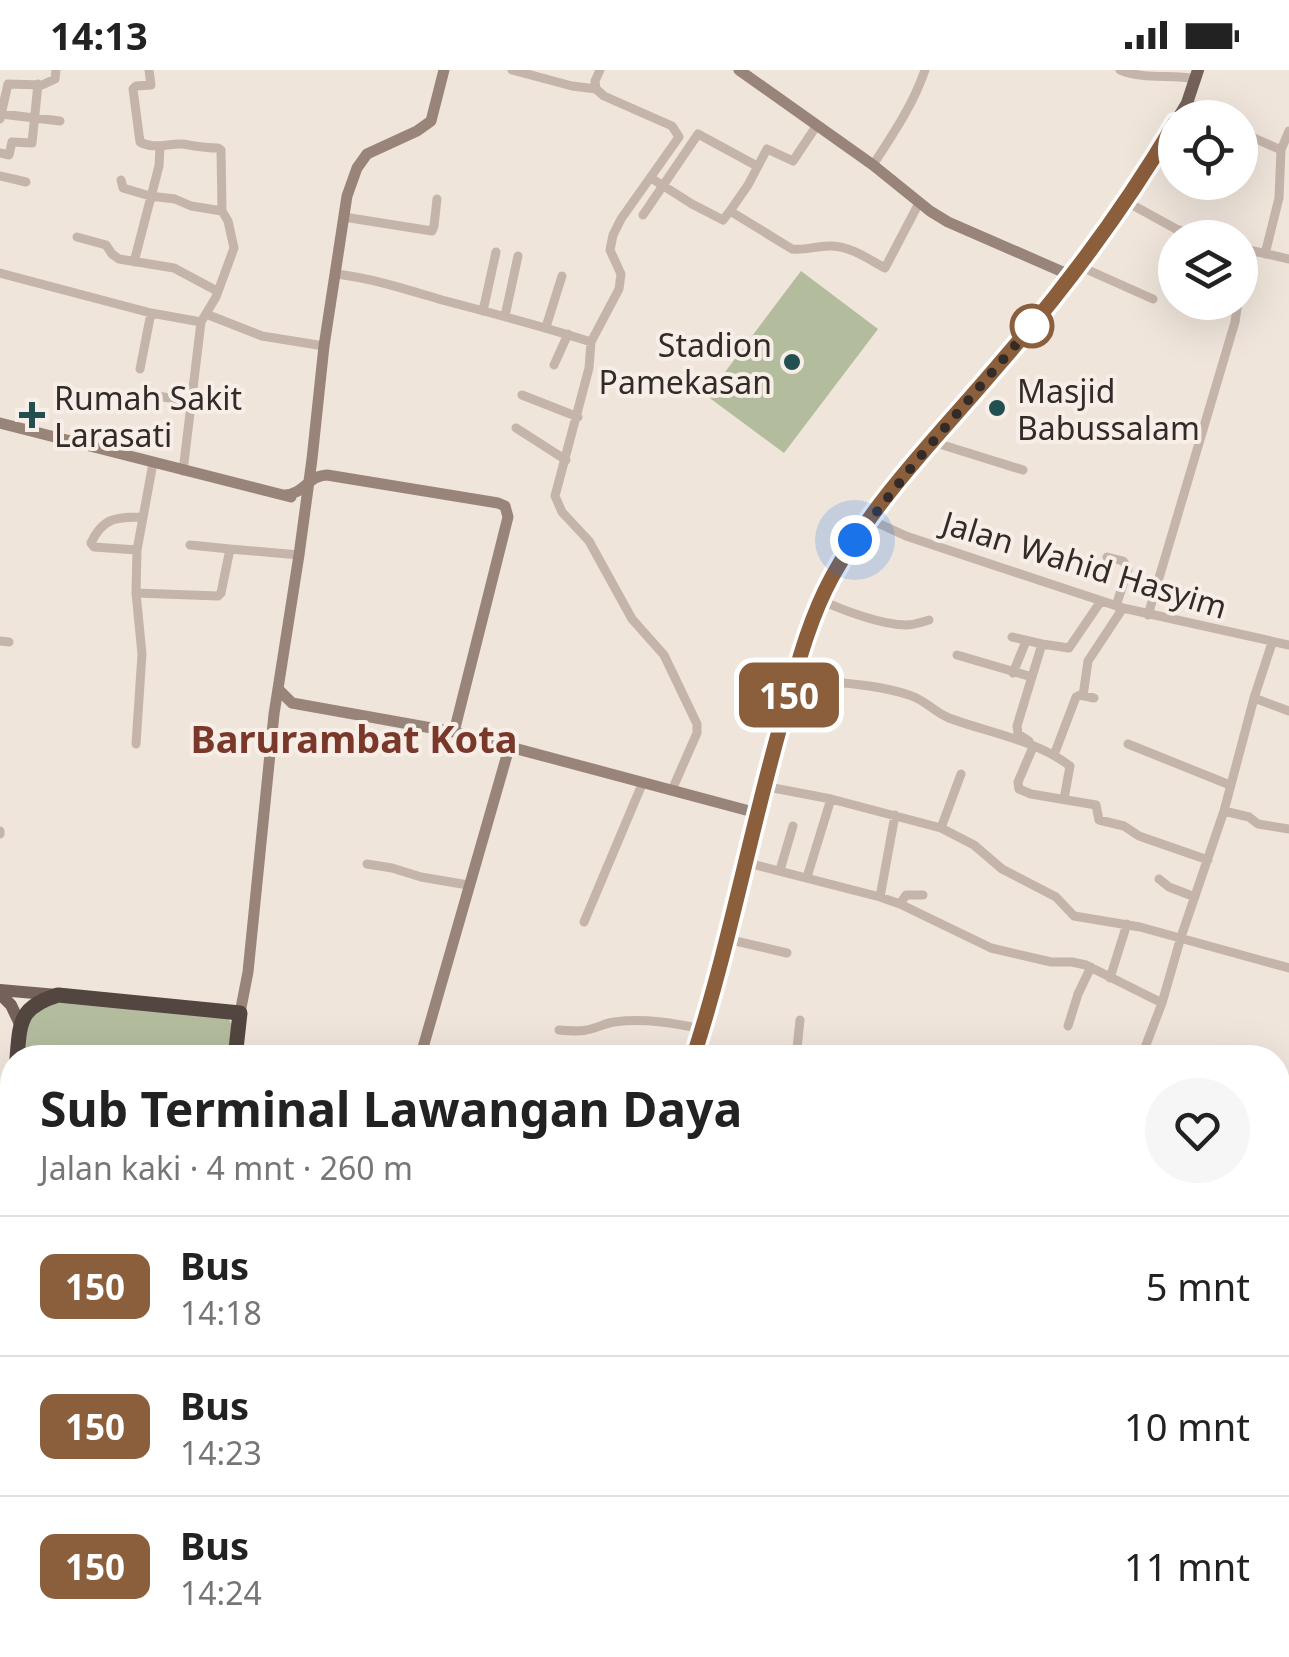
<!DOCTYPE html>
<html lang="id">
<meta charset="utf-8">
<style>
:root{--surface:#fff;--page:#f6f6f6;--text:#222;--muted:#767676;--line:#e0e0e0}
body{margin:0;font-family:"Noto Sans",sans-serif;background:var(--page);color:var(--text);height:100vh;display:flex;flex-direction:column;font-size:38px;white-space:nowrap}
*{box-sizing:border-box;margin:0}
p{font-size:32px;color:var(--muted)}
.icon{flex:none;width:55px;height:55px;fill:none;stroke:currentColor;stroke-width:2;stroke-linecap:round;stroke-linejoin:round}
.map{position:relative;flex:1;overflow:hidden}
.sheet{position:absolute;left:0px;top:975px;width:1290px;height:612px;display:flex;flex-direction:column;background:var(--surface);border-radius:40px 40px 0 0;box-shadow:0 10px 40px #0002}
.sheet>*{flex:none}
.badge{padding:0 20px;border-radius:15px;font-size:35px;line-height:65px}
.buttons{position:absolute;left:1158px;top:30px;display:grid;gap:20px}
.buttons a{display:grid;place-items:center;width:100px;height:100px;border-radius:50%;background:var(--surface);box-shadow:0 10px 40px #0002;font-size:50px}
.you{position:absolute;width:50px;height:50px;margin:-25px;border:8px solid #fff;border-radius:50%;background:#1a73e8;box-shadow:0 0 0 15px #1a73e833}
.map>.badge{position:absolute;translate:-50% -50%;box-shadow:0 0 0 5px #fff}
.round{display:grid;place-items:center;flex:none;width:105px;height:105px;border-radius:52px;background:var(--page)}
.summary{display:flex;align-items:center;justify-content:space-between;height:170px;padding:0 40px}
h1{font-size:48px;font-weight:700;line-height:75px}
ul{padding:0;list-style:none}
li{display:flex;align-items:center;gap:30px;height:140px;padding:0 40px;border-top:2px solid var(--line)}
li div{flex:1}
li b{display:block;font-size:38px}
li em{font-style:normal}
li .badge{min-width:110px;font-weight:700;text-align:center}
.status{display:flex;justify-content:space-between;align-items:center;height:70px;padding:0 50px;background:var(--surface);direction:ltr}
.status svg{height:28px;fill:currentColor}
.map>svg:first-child{display:block}
.green{fill:#b3bc9d}
.lines{fill:none;stroke-linecap:round;stroke-linejoin:round}
.street{stroke:#c5b4a9;stroke-width:9}
.secondary{stroke:#99847a;stroke-width:11}
.primary{stroke:#74625a;stroke-width:12}
.highway{stroke:#534540;stroke-width:15}
.line-casing{stroke:#fff;stroke-width:22}
.line{stroke:#8b5e3c;stroke-width:15}
.walk{stroke:#332b28;stroke-width:10;stroke-dasharray:0 18}
.stop-dot{fill:#fff;stroke:#8b5e3c;stroke-width:5}
.poi-dot{fill:#225050;stroke:#f7efe7;stroke-width:4}
.labels{text-anchor:middle;dominant-baseline:central;stroke-width:8;stroke-linejoin:round;paint-order:stroke}
.poi-label{font-size:32px;fill:#332b28;stroke:#f7efe7;text-anchor:start}
.street-label{font-size:32px;fill:#332b28;stroke:#f7efe7}
.quarter-label{font-size:38px;font-weight:bold;fill:#79382a;stroke:#f7efe7}
</style>
<div class="status"><b>14:13</b><svg viewBox="0 0 49 12"><path d="M0 12V9h3v3zM5 12V6h3v6zM10 12V3h3v9zM15 12V0h3v12zM26 1h20v11H26zM47 4h2v5h-2z"/></svg></div>
<div class="map">
<svg width="1289" height="1587" viewBox="0 0 1289 1587">
<rect width="100%" height="100%" fill="#efe5db"/>
<!-- green -->
<path class="green" d="M 801,201 L 878,259 L 784,383 L 707,326 Z
M 35,928 L 228,948 L 231,953 L 232,987 L 19,988 Z"/>
<g class="lines">
<!-- street -->
<path class="street" d="M 149,0 L 151,15 L 136,16 L 133,19 L 140,72 C 154,80 168,73 183,74 C 195,76 205,78 218,78 L 221,80 L 222,141 L 228,151 L 234,178 L 216,227 L 201,252
M 512,0 L 572,16 L 596,19
M 600,0 L 595,11 L 596,19 L 604,26 L 672,56 L 679,67 L 621,149 L 613,165 L 610,180 L 621,204 L 619,219 L 591,272 L 589,298 L 555,426 L 562,442 L 589,471 L 632,549 L 664,585 L 697,654 L 697,663 L 672,720
M 1120,0 C 1145,10 1170,4 1196,9
M 1187,33 L 1225,48
M 1,44 L 60,51
M 0,49 L 8,14 L 42,15 L 55,9 L 56,0
M 1240,56 L 1254,68 L 1281,80
M 0,83 L 9,85 L 12,72 L 32,73 L 38,14
M 873,95 C 893,64 913,35 925,0
M 0,106 L 26,112
M 651,108 L 692,134 L 723,150 L 730,141 L 792,179 C 806,181 818,175 832,176 C 852,177 868,189 885,198 L 919,133
M 121,110 L 123,118 L 150,126 L 175,129 L 191,136 L 222,141
M 1127,132 L 1176,159 L 1203,168
M 730,141 L 748,115 L 767,79 L 793,91 L 817,55
M 643,145 L 698,64 L 757,96
M 344,147 L 432,161 L 434,156 L 437,129
M 77,167 L 106,175 L 112,184 L 119,189 L 174,198 L 217,221
M 1240,178 L 1289,189
M 1265,184 L 1279,128 L 1281,80 L 1289,61
M 134,192 L 159,96 L 160,76
M 1079,196 L 1153,229
M 0,203 L 151,243 L 201,252 L 183,401
M 337,204 C 375,209 405,219 442,230 C 492,243 542,256 591,272
M 483,241 L 496,182
M 206,244 L 262,266 L 324,276
M 505,246 L 518,186
M 546,257 L 562,206
M 554,295 L 568,264
M 140,299 L 151,243
M 522,325 L 578,347
M 158,326 L 191,332
M 516,358 L 566,390
M 933,372 L 1023,400
M 869,449 L 906,466 L 1123,538 L 1289,575
M 190,475 L 230,479
M 137,480 L 94,477 L 91,473 C 103,447 117,447 143,447
M 1107,487 L 1123,491 L 1128,499 L 1116,536
M 136,523 L 218,526 L 221,523 L 230,479 L 299,485
M 821,530 C 842,540 882,555 906,555 C 914,555 922,552 929,550
M 1148,545 L 1235,252 L 1238,232
M 1012,567 L 1042,574
M 0,571 L 9,572
M 957,585 L 1032,607
M 1013,603 L 1026,571
M 794,608 C 832,613 872,613 909,625 C 924,629 934,642 949,648 C 989,663 1036,670 1070,696 L 1064,729
M 1083,626 L 1088,591 L 1123,538
M 1254,628 L 1289,641
M 1029,671 L 1018,664 L 1017,656 L 1042,574 L 1069,578 L 1101,531
M 136,674 L 142,584 L 136,523 L 137,480 L 153,393
M 1128,674 L 1230,715
M 1033,677 L 1018,712 L 1019,719 L 1031,724 L 1096,735 L 1099,750 L 1124,756 L 1139,766 L 1208,790
M 1054,685 L 1076,627 L 1080,625 L 1094,628
M 763,716 L 831,729 L 941,758 L 974,775 L 1002,799 L 1056,827 L 1074,846 L 1140,857 L 1289,898
M 1224,741 L 1249,747 L 1258,754 L 1289,759
M 941,758 L 961,704
M 0,764 L 0,761
M 744,792 L 880,827 L 900,834 L 991,878 L 1051,892 L 1072,892 L 1086,895 L 1162,933
M 367,794 L 392,798 L 421,807 L 468,815
M 780,800 L 793,756
M 807,807 L 831,729
M 1159,809 L 1169,817 L 1195,827
M 880,827 L 895,745
M 900,834 L 906,825 L 923,825
M 584,852 L 643,712
M 727,869 L 787,883
M 1110,908 L 1127,854
M 1068,956 L 1078,924 L 1091,897
M 559,960 C 570,961 581,962 591,959 C 599,957 606,953 614,952 C 645,948 673,953 703,959
M 796,988 L 800,950
M 1141,988 L 1162,933 L 1181,867 L 1224,741 L 1254,628 L 1272,573
M 0,1317 L 12,1319
M 470,1575 L 493,1587
M 799,1584 L 819,1587
M 145,1587 L 147,1575
M 308,1587 L 309,1575"/>
<!-- secondary -->
<path class="secondary" d="M 739,0 L 873,95 L 930,141 L 948,152 L 1072,206
M 0,353 L 291,427
M 285,425 C 306,423 307,406 327,405 L 498,433 L 505,436 L 508,447 L 454,662
M 279,620 L 292,633 L 454,662 L 757,743
M 240,943 L 248,902 L 274,644 L 299,485 L 312,389 L 324,276 L 347,126 L 357,98 L 367,84 L 417,61 L 431,51 L 444,0
M 420,988 L 509,678
M 496,1587 L 502,1575
M 799,1587 L 801,1575"/>
<!-- primary -->
<path class="primary" d="M 1178,48 L 1187,33 L 1198,0
M 0,920 L 57,925
M 0,924 L 11,935 L 20,954
M 693,988 C 729,879 749,767 780,657 C 794,606 807,553 832,507 C 870,438 926,381 977,321 C 1049,236 1119,150 1175,53"/>
<!-- highway -->
<path class="highway" d="M 17,988 C 20,952 19,937 58,925 L 240,943 L 235,988
M 12,1034 L 2,1129 L 12,1130
M 1278,1188 L 1289,1190
M 6,1587 L 12,1562"/>
</g>
<g class="lines">
<!-- line casing -->
<g class="line-casing">
<path id="line" d="M 693,988 C 729,877 750,762 782,650 C 796,601 808,551 832,507 C 876,427 943,361 1001,292 C 1066,217 1124,139 1175,53"/>
</g>
<!-- line -->
<use href="#line" class="line"/>
<!-- walk -->
<path class="walk" d="M 855,470 L 914,394 L 1041,245 L 1032,256"/>
</g>
<!-- markers -->
<circle class="stop-dot" cx="1032" cy="256" r="20"/>
<g class="poi-dot">
<circle cx="792" cy="292" r="10"/>
<circle cx="997" cy="338" r="10"/>
<path d="M27 330h10v10h10v10h-10v10h-10v-10h-10v-10h10z"/>
</g>
<g class="labels">
<!-- poi labels -->
<g class="poi-label">
<text x="772" y="274" text-anchor="end">Stadion<tspan x="772" dy="37">Pamekasan</tspan></text>
<text x="1017" y="320">Masjid<tspan x="1017" dy="37">Babussalam</tspan></text>
<text x="54" y="327">Rumah Sakit<tspan x="54" dy="37">Larasati</tspan></text>
</g>
<!-- street labels -->
<g class="street-label">
<text transform="translate(1085 494) rotate(17)">Jalan Wahid Hasyim</text>
</g>
<!-- quarter labels -->
<g class="quarter-label">
<text x="354" y="668">Barurambat Kota</text>
</g>
</g>
</svg>
<div class="buttons">
<a><svg class="icon" aria-label="locate" viewBox="0 0 24 24"><circle cx="12" cy="12" r="6"/><path d="M12 2v4M12 18v4M2 12h4M18 12h4"/></svg></a>
<a><svg class="icon" aria-label="layers" viewBox="0 0 24 24"><path d="M12 4l9 5-9 5-9-5zM3 14l9 5 9-5"/></svg></a>
</div>
<div class="you" style="left:855px;top:470px"></div>
<b class="badge" style="left:789px;top:625px;background:#8b5e3c;color:#fff">150</b>
<section class="sheet">
<div class="summary"><div><h1>Sub Terminal Lawangan Daya</h1><p>Jalan kaki · 4 mnt · 260 m</p></div><a class="round"><svg class="icon" aria-label="heart" viewBox="0 0 24 24"><path d="M12 20l-8-8c-3-5 5-10 8-4 3-6 11-1 8 4z"/></svg></a></div>
<ul>
<li><span class="badge" style="background:#8b5e3c;color:#fff">150</span><div><b>Bus</b><p>14:18</p></div><em>5 mnt</em></li>
<li><span class="badge" style="background:#8b5e3c;color:#fff">150</span><div><b>Bus</b><p>14:23</p></div><em>10 mnt</em></li>
<li><span class="badge" style="background:#8b5e3c;color:#fff">150</span><div><b>Bus</b><p>14:24</p></div><em>11 mnt</em></li>
</ul>
</section>
</div>
